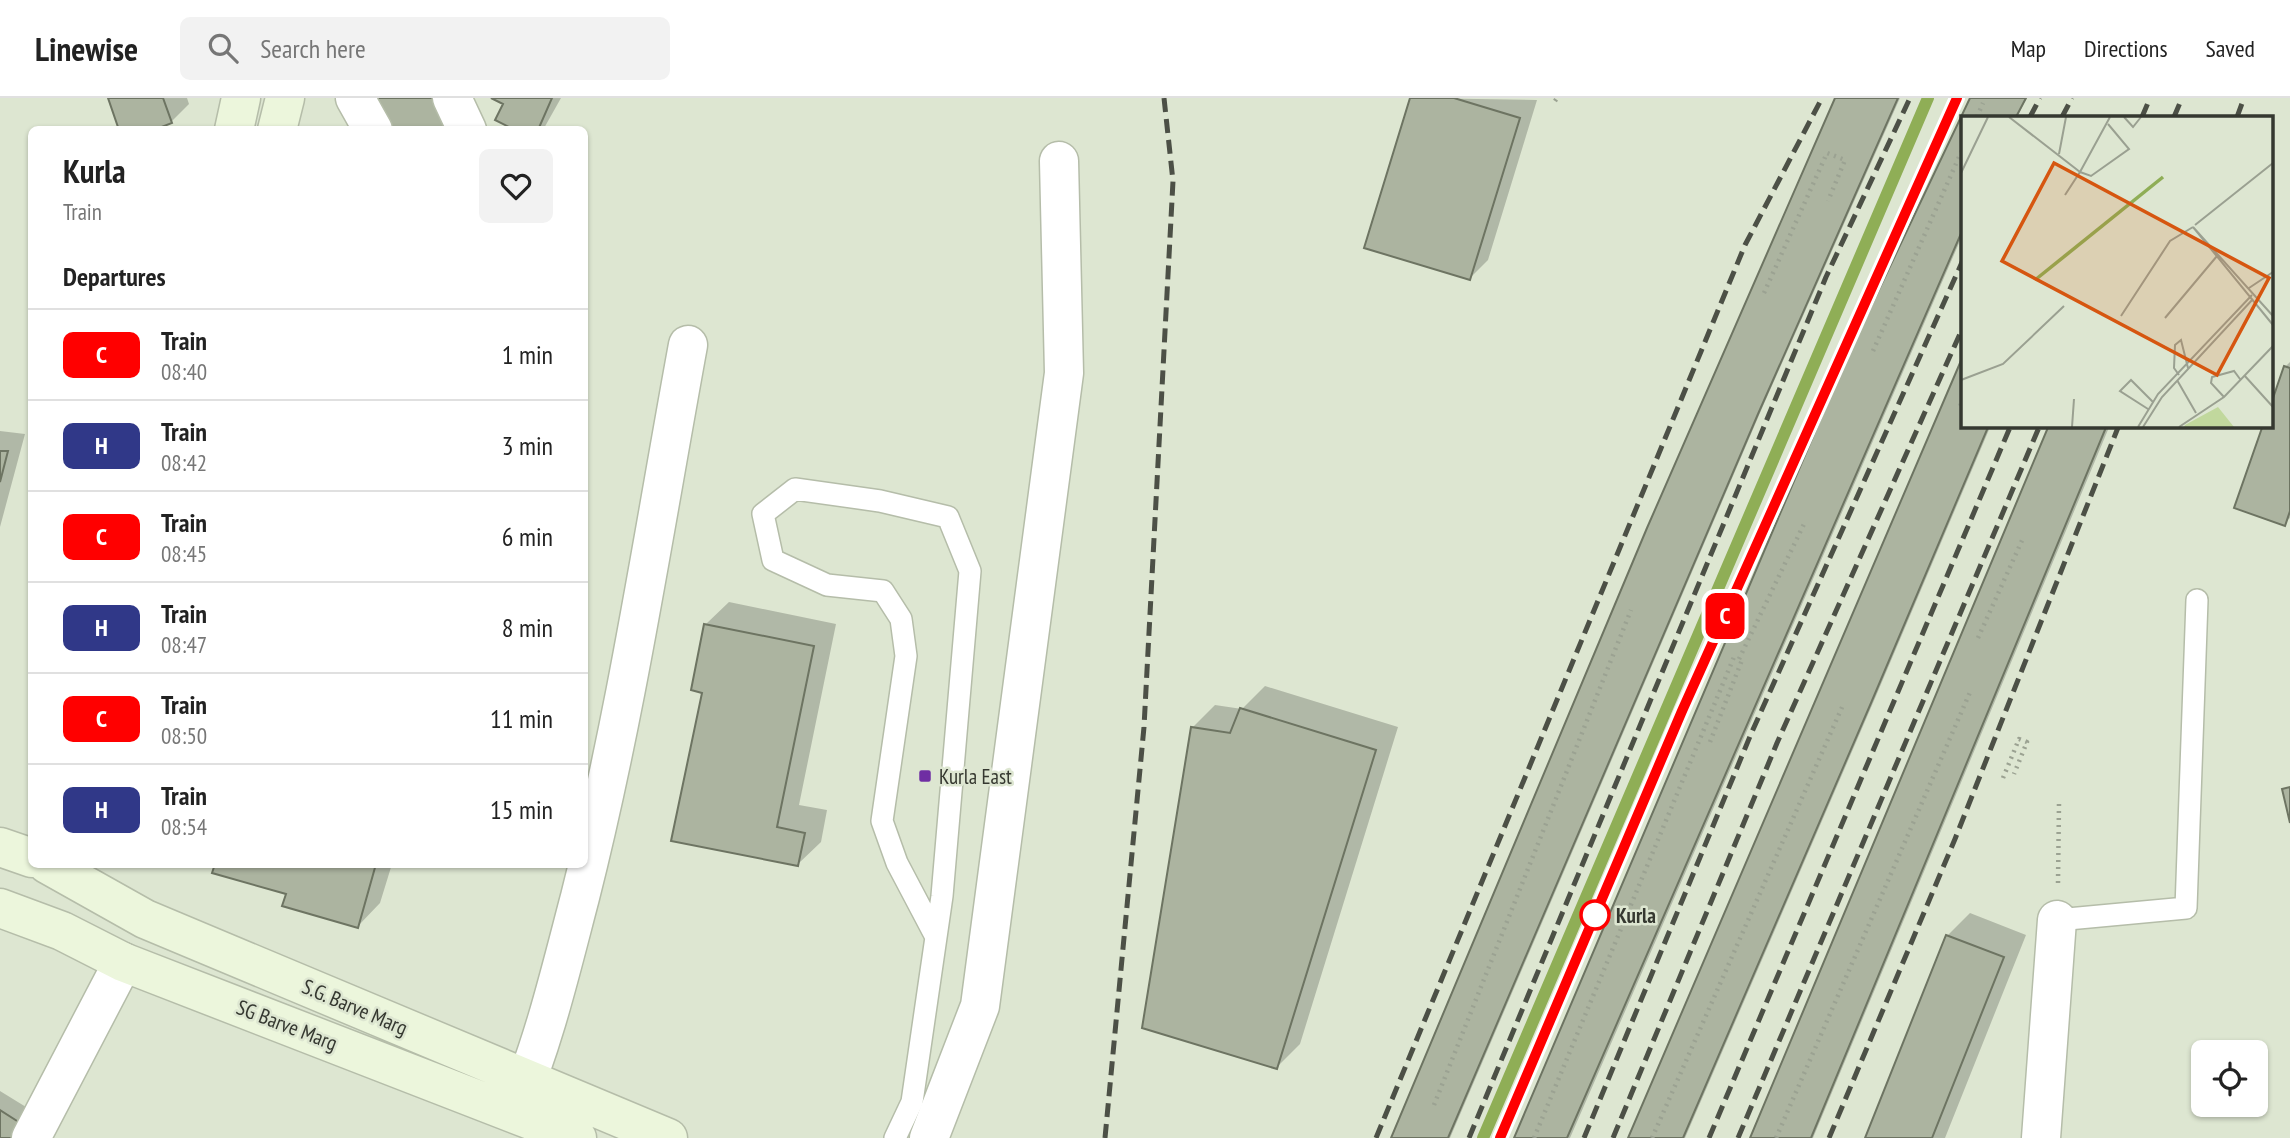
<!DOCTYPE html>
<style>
:root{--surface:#fff;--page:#f2f2f2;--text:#222;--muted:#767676;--line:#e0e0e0}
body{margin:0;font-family:"PT Sans Narrow",sans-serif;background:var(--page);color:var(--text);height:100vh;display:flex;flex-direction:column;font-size:26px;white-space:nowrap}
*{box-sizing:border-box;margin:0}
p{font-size:23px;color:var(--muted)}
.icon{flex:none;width:38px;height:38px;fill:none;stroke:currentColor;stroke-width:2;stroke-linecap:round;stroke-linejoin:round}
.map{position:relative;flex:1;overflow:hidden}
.drawer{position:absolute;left:28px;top:28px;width:560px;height:742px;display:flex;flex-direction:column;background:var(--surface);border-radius:10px;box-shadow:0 2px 5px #0004}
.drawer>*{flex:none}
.badge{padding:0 14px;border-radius:10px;font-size:24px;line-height:46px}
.buttons{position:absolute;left:2191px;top:942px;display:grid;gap:14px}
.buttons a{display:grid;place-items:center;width:77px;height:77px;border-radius:10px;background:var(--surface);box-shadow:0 2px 5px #0004;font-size:35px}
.map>.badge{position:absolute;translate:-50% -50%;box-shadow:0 0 0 4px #fff}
h2{padding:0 35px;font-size:26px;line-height:63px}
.round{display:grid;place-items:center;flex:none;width:74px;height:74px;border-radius:10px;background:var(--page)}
.overview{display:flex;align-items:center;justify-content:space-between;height:119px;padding:0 35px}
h1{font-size:33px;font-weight:700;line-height:52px}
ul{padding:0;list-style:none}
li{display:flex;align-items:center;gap:21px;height:91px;padding:0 35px;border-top:2px solid var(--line)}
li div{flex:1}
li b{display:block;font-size:26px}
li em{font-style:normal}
li .badge{min-width:77px;font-weight:700;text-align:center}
header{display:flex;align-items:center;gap:42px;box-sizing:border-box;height:98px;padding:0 35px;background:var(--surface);border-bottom:2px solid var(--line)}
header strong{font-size:33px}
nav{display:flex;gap:38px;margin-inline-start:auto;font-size:24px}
.search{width:490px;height:63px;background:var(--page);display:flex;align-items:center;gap:18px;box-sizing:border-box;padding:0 24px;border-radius:10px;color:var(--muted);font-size:26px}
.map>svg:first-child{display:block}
.shadow{fill:#0003}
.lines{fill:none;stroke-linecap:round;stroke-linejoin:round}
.stream{stroke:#8fae56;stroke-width:12}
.building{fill:#acb4a0;stroke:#6d7462;stroke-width:2}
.lane-casing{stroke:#b5bda9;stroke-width:24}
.street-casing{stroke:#b5bda9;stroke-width:41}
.secondary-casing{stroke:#b5bda9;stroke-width:41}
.path{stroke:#9ba292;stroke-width:4.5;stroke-dasharray:2 5;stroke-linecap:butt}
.lane{stroke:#fff;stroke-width:21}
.street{stroke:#fff;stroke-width:38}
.secondary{stroke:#ecf6dc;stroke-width:38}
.rail{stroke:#4c5046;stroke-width:5;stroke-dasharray:14 7;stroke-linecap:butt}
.line-casing{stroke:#fff;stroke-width:16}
.line{stroke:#f00;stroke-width:10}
.poi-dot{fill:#6f2ea3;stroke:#dde6d1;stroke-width:2.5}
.stop-dot{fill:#fff;stroke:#f00;stroke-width:3.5}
.labels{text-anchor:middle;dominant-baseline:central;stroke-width:5;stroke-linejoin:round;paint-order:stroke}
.poi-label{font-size:21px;fill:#353830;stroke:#dde6d1;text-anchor:start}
.stop-label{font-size:21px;font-weight:bold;fill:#353830;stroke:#dde6d1;text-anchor:start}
.street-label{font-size:21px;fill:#353830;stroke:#dde6d1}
.inset-river{fill:none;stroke:#8fae56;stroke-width:3.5}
.inset-road{fill:none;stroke:#9aa091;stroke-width:2}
.view{fill:#d65610;fill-opacity:0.15;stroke:#d65610;stroke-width:3.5}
.inset-edge{fill:none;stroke:#353830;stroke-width:3.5}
</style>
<header>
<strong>Linewise</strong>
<div class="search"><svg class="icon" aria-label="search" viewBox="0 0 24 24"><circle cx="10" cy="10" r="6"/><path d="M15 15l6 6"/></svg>Search here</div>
<nav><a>Map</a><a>Directions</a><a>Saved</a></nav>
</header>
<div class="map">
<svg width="2290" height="1040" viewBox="0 0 2290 1040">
<rect width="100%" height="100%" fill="#dde6d1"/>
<!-- shadow -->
<path class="shadow" d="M 110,0 L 187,0 L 189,6 L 171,24 Z
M 495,0 L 561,0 L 543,32 L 517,32 L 506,5 Z
M 1412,0 L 1537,2 L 1488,162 L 1470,180 Z
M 1836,0 L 1900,0 L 1763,308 L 1450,1040 L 1393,1040 Z
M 1972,0 L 2027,0 L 2017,19 L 1963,19 L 1963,136 L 1570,1040 L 1516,1040 L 1943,58 Z
M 1963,263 L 1963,327 L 1991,327 L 1876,598 L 1685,1040 L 1630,1040 Z
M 2290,264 L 2290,420 L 2284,425 L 2271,311 L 2285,269 Z
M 2051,327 L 2110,327 L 1813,1040 L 1752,1040 Z
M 0,333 L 25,336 L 0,429 Z
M 729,504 L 836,526 L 799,707 L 827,712 L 821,744 L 798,766 L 673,741 L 704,593 L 706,526 Z
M 1265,588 L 1398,629 L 1300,946 L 1277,969 L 1192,630 L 1215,607 L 1242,611 Z
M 217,766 L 392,766 L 380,805 L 358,828 Z
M 1970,815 L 2026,837 L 1945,1040 L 1867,1040 L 1947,838 Z
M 0,993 L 39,1017 L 0,1040 Z"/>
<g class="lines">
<!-- stream -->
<path class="stream" d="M 1483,1040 L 1928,0"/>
</g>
<!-- building -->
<path class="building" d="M 108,0 L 163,0 L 172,25 L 154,32 L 119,32 Z
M 367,0 L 436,0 L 453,32 L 386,32 Z
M 491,0 L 552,0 L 538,32 L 515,32 L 495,22 L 503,6 Z
M 1410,0 L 1454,0 L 1520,20 L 1470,182 L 1364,150 Z
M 1835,0 L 1898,0 L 1758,316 L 1448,1040 L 1391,1040 L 1647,430 Z
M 1970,0 L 2026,0 L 2016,19 L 1963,19 L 1963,131 L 1567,1040 L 1514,1040 L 1846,261 Z
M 1963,258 L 1963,327 L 1989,327 L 1871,605 L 1683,1040 L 1628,1040 Z
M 2284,268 L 2290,270 L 2290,413 L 2285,428 L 2234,410 L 2263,327 L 2271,327 L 2271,306 Z
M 2049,327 L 2107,327 L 1811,1040 L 1750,1040 Z
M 0,353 L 8,353 L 0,384 Z
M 704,526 L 814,548 L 777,729 L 805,735 L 798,768 L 671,743 L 702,595 L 691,592 Z
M 1240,610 L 1376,652 L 1277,971 L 1142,930 L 1191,629 L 1230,635 Z
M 2290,689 L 2290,725 L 2282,691 Z
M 215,766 L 376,766 L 358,830 L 282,808 L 286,796 L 212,775 Z
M 1946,837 L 2004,859 L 1932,1040 L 1865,1040 Z
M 0,1012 L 28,1030 L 22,1040 L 0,1040 Z"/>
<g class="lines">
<!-- lane casing -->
<g class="lane-casing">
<path id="lane" d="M 2057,822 L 2186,810 L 2197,502
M 895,1040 L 912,1004 L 942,798 L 970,473 L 948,419 L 880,403 L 795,391 L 763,416 L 773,462 L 827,487 L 883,493 L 901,521 L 906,558 L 882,723 L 897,765 L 936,839"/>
</g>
<!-- street casing -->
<g class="street-casing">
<path id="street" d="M 355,0 L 373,32
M 452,0 L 467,32
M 515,1012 C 544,944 561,871 580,799 C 626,618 654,432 688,247
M 31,1040 L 123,864
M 929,1040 L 980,908 L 1064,275 L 1059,63
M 2041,1040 L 2057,822"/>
</g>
<!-- secondary casing -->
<g class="secondary-casing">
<path id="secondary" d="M 234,32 L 241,0
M 277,32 L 285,0
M 0,749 L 32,760
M 47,766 L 145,821 L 668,1040
M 0,810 L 62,833 L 123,864 L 577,1040"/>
</g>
<!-- path -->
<path class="path" d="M 1555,3 L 1557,0
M 1977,19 L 1983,5
M 1764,195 L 1827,55 L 1845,62 L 1828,103
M 1873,253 L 1963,50
M 1960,308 L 1963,302
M 1978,540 L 2024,438
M 1739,561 L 1804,426
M 1710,644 L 1742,562
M 2003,680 L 2019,641 L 2027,644 L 2014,676
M 2058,785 L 2059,705
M 1434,1007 L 1631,512
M 1534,1040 L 1734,559
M 1652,1040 L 1843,607
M 1776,1040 L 1971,592"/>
<!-- lane -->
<use href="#lane" class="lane"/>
<!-- street -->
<use href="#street" class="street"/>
<!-- secondary -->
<use href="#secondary" class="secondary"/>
<!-- rail -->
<path class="rail" d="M 2030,19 L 2040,0
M 2062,19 L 2072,0
M 2142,19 L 2150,0
M 2174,19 L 2182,0
M 2237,19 L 2244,0
M 1105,1040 L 1144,629 L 1173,83 L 1164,0
M 1376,1040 L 1745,147 L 1822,0
M 1469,1040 L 1826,179 L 1910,0
M 1500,1040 L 1682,613 L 1957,0
M 1584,1040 L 1751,636 L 1963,162
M 1613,1040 L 1777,645 L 1963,229
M 1709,1040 L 2011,327
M 1738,1040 L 2040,327
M 1829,1040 L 1955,741 L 2119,327"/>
</g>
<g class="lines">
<!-- line casing -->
<g class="line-casing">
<path id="line" d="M 1500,1040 L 1682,613 L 1957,0"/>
</g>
<!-- line -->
<use href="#line" class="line"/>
</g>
<!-- markers -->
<rect class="poi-dot" x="918" y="671" width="14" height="14" rx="3.5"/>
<circle class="stop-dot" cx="1595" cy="817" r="14"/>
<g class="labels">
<!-- poi labels -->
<g class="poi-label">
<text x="939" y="678">Kurla East</text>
</g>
<!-- stop labels -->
<g class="stop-label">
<text x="1616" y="817">Kurla</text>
</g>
<!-- street labels -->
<g class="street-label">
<text transform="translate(355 909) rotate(23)">S.G. Barve Marg</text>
<text transform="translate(287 927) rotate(21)">SG Barve Marg</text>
</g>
</g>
<!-- overview -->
<g transform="translate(1961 18)">
<rect width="312" height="312" fill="#dde6d1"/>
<path d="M 257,291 L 273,311 L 223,311 L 224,309 Z" fill="#c1d89d"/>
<path class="inset-river" d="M 74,164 L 202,61"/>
<path class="inset-road" d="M 48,1 L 119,56 L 149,1M 163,1 L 172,11 L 180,1M 98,38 L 105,1M 0,57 L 27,1M 104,79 L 119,56 L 130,60 L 168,33 L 147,8M 234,109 L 312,47M 288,172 L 312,156M 160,200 L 209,125 L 232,111M 312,200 L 232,111 L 312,209M 204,202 L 256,140M 218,259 L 213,252 L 214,229 L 220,224 L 227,252M 283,259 L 312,291M 0,264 L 42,248 L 103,190M 216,264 L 235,297M 263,281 L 250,267 L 251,261 L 273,255 L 279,263M 187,293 L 159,275 L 170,264 L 192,286M 111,311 L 113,283M 177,311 L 197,278 L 291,179M 182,311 L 201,281 L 292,183M 218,311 L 263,281 L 312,230"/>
<path class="view" d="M 93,47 L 308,162 L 256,259 L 41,145 Z"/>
<rect width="312" height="312" class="inset-edge"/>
</g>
</svg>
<div class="buttons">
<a><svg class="icon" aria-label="locate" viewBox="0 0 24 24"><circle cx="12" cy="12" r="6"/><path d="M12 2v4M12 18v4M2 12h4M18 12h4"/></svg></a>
</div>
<b class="badge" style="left:1725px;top:518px;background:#f00;color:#fff">C</b>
<section class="drawer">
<div class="overview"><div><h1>Kurla</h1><p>Train</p></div><a class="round"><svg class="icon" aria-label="heart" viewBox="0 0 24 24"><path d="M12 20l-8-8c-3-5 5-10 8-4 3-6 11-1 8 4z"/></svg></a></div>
<h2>Departures</h2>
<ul>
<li><span class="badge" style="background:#f00;color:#fff">C</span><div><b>Train</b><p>08:40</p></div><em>1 min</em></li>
<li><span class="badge" style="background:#303888;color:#fff">H</span><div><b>Train</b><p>08:42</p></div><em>3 min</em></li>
<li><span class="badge" style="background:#f00;color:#fff">C</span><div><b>Train</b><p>08:45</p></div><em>6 min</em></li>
<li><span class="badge" style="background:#303888;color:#fff">H</span><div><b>Train</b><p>08:47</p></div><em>8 min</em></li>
<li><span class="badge" style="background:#f00;color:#fff">C</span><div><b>Train</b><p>08:50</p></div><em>11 min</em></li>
<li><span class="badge" style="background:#303888;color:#fff">H</span><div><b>Train</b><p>08:54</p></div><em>15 min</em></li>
</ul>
</section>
</div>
